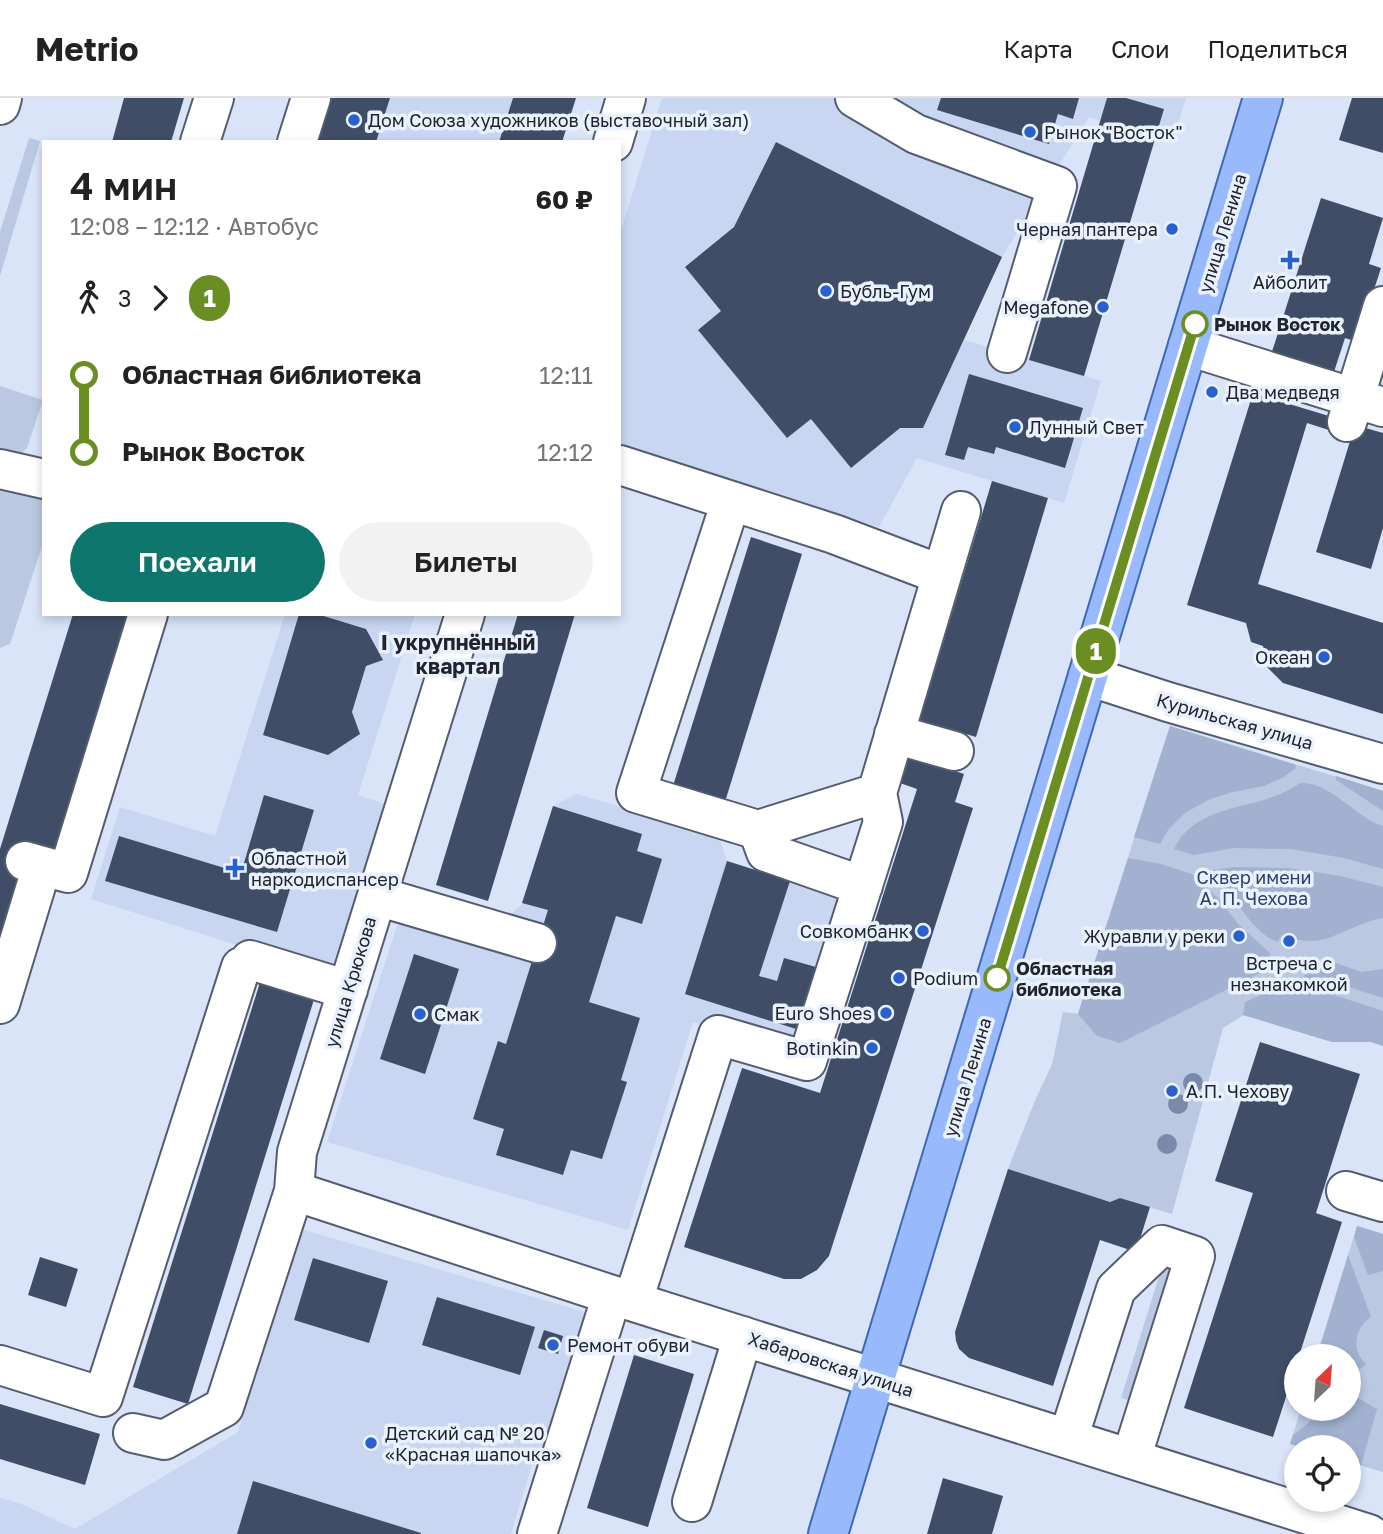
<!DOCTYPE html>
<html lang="ru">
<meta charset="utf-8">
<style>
:root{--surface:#fff;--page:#f2f2f2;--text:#222;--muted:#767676;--line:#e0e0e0;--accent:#0f766e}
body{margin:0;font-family:"Golos Text",sans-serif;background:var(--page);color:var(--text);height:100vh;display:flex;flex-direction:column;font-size:26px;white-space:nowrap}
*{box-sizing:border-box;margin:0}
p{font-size:23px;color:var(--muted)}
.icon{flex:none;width:38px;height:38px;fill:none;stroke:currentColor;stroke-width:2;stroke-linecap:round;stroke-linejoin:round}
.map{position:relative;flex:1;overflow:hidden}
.details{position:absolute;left:42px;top:42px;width:579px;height:476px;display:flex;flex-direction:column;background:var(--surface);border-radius:0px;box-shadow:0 4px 10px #0003}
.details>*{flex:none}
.badge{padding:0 14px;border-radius:23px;font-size:24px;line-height:46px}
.needle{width:46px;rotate:25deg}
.fabs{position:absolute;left:1284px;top:1246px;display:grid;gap:14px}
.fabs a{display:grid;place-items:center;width:77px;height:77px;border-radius:50%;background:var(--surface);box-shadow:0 4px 10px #0003;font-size:35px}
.map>.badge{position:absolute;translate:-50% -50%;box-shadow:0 0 0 4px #fff}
.legs{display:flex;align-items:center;gap:10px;height:77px;padding:0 28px;font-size:23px}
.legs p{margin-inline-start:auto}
.summary{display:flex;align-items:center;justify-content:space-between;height:119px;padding:0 28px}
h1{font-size:38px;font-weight:600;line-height:52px}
.cta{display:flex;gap:14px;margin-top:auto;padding:14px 28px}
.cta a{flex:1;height:80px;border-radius:42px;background:var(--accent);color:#fff;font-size:28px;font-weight:600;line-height:80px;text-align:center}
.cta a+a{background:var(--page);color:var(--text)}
ul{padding:0 28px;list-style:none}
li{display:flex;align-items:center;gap:24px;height:77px;font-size:26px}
li i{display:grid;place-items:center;width:10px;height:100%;margin:0 9px;background:currentColor}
li i::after{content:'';width:18px;height:18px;margin:-9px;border:5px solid;border-radius:50%;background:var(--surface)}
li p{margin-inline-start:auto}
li:first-child i{background:linear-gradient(#0000 50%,currentColor 0)}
li:last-child i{background:linear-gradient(currentColor 50%,#0000 0)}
header{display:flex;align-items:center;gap:42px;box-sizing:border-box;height:98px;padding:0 35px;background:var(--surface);border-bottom:2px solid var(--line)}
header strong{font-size:33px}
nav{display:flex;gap:38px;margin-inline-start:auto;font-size:24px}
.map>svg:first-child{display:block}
.built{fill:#c9d6f1}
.green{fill:#bac8e2}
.forest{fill:#a1b1cf}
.building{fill:#3f4d67}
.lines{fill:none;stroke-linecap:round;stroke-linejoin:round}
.minor-casing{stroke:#545d6f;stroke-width:42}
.major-casing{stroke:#4168b3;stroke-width:42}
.minor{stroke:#fff;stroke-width:38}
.major{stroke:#98bafd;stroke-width:38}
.tree{fill:#7889a9}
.line-1-casing{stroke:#fff;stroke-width:16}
.line-1{stroke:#6b8e23;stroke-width:10}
.poi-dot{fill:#2a60cd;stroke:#eaf1fe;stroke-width:2.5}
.stop-1-dot{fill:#fff;stroke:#6b8e23;stroke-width:3.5}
.labels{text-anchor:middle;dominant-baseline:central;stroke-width:7;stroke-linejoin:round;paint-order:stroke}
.poi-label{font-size:18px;fill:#20242c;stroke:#eaf1fe;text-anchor:start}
.street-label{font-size:18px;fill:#20242c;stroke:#eaf1fe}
.stop-label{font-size:18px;font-weight:bold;fill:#20242c;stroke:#eaf1fe;text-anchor:start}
.park-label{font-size:18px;fill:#293e68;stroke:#eaf1fe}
.quarter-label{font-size:21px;font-weight:bold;fill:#20242c;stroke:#eaf1fe}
</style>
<header>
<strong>Metrio</strong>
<nav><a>Карта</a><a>Слои</a><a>Поделиться</a></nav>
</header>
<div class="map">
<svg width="1383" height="1436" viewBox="0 0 1383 1436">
<rect width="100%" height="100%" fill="#d9e4f9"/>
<!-- built -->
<path class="built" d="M 302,0 L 576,0 L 562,44 L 289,44 Z
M 662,0 L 1186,0 L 1173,43 L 1089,19 L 1002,159 L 964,242 L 1101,283 L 1064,405 L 917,360 L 879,429 L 620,347 L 620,136 Z
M 285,516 L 415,516 L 358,697 L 388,707 L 335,878 L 91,801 L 120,709 L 215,738 Z
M 577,696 L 719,738 L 727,763 L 846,800 L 798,954 L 693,924 L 628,1132 L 327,1044 L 407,797 L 503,824 L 523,805 L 553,708 Z
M 301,1131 L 588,1215 L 549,1341 L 535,1357 L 511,1436 L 0,1436 L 0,1400 L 19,1405 L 75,1431 L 238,1334 Z"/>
<!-- green -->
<path class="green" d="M 29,40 L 40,43 L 0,178 L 0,134 Z
M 0,288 L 43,302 L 27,350 L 18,359 L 0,358 Z
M 0,388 L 44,402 L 44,442 L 10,546 L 0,550 Z
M 1170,628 L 1383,693 L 1383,948 L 1371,944 L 1332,944 L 1244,917 L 1223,930 L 1172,1116 L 1120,1100 L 1110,1104 L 1008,1071 L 1034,1005 L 1052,966 L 1063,914 L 1078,916 Z
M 1357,1128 L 1383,1136 L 1383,1374 L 1349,1364 L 1349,1349 L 1302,1349 L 1290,1346 L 1301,1311 L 1349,1311 L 1349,1258 L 1317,1258 Z
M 1162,1169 L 1178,1174 L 1137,1304 L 1121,1300 Z"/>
<!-- forest -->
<path class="forest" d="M 1170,628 L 1296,667 L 1295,671 L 1282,680 L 1264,688 L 1233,694 L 1210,701 L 1185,715 L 1168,732 L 1160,746 L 1134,739 Z
M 1336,678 L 1383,693 L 1383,713 L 1336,682 Z
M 1300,685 C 1332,684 1354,719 1383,728 L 1383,771 L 1344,760 L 1291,751 L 1234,750 L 1194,757 L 1174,751 C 1197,702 1262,714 1300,685 Z
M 1128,760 L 1161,766 L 1192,776 L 1219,801 L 1238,826 L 1270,855 L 1272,863 L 1268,871 L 1120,945 L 1097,938 L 1078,916 Z
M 1235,769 L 1289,770 L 1340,778 L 1383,789 L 1383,820 C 1362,823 1345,835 1325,841 C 1311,845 1295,842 1281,838 L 1278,844 C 1256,837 1242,810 1228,794 C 1223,788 1216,784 1211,779 L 1210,775 L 1213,772 Z
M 1333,864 L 1361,874 L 1383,871 L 1383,900 L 1330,883 L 1304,880 L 1304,877 Z
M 1275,890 L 1292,894 L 1328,895 L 1383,913 L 1383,948 L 1371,944 L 1332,944 L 1243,917 L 1245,904 Z
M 1357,1128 L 1383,1136 L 1383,1173 L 1368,1177 L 1354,1139 Z
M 1348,1157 L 1371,1219 C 1354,1230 1351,1252 1366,1266 L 1349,1280 L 1349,1258 L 1317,1258 Z
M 1351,1290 L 1358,1300 L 1377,1311 L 1361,1367 L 1349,1364 L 1349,1349 L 1302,1349 L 1290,1346 L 1293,1337 L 1326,1311 L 1349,1311 L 1349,1292 Z"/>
<!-- building -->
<path class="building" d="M 124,0 L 184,0 L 171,44 L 112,44 Z
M 331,0 L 390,0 L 376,44 L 317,44 Z
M 513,0 L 576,0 L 562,44 L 499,44 Z
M 941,0 L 1079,0 L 1073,21 L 1058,16 L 1049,46 L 937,12 Z
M 1107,0 L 1126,0 L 1164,11 L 1084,278 L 1029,262 Z
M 1352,0 L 1383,0 L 1383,55 L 1339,42 Z
M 776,44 L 1002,159 L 923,330 L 900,330 L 851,370 L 811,321 L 787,340 L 698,232 L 721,213 L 685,169 L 734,129 Z
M 1321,100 L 1383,120 L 1369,166 L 1381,170 L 1357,244 L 1345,240 L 1332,280 L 1270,260 Z
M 969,276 L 1083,310 L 1065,370 L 996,349 L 994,356 L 968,349 L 964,362 L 945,357 Z
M 1253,295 L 1339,321 L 1335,334 L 1307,325 L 1258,486 L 1383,525 L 1383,616 L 1283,585 L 1267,569 L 1263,548 L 1251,544 L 1246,525 L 1187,507 Z
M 1355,327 L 1383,335 L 1383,430 L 1371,471 L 1316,454 Z
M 992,383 L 1048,400 L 976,639 L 920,622 Z
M 751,439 L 802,456 L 724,707 L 672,691 Z
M 73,516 L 134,516 L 60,755 L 0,841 L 0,751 Z
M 299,516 L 317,516 L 366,531 L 383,562 L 366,568 L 352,614 L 360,636 L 328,657 L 263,637 Z
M 518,516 L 575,516 L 488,803 L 436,787 Z
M 909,658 L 964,676 L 955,704 L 973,710 L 829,1158 L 817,1172 L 801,1181 L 784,1181 L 684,1149 L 742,970 L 820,995 L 917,691 L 900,685 Z
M 264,697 L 314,712 L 277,834 L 105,783 L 119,738 L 241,775 Z
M 553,708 L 642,736 L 637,753 L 662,761 L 642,826 L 616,818 L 589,904 L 640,920 L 621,982 L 627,984 L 602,1061 L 571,1052 L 563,1077 L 496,1057 L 504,1031 L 473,1021 L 498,943 L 506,946 L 548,812 L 522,805 Z
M 727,763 L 790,783 L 759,878 L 777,883 L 784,860 L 816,869 L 796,931 L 685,896 Z
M 414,856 L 459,871 L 425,976 L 380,961 Z
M 262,878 L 316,895 L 188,1306 L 133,1289 Z
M 1260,944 L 1360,976 L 1316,1115 L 1342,1124 L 1299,1258 L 1297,1258 L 1297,1265 L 1273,1339 L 1184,1310 L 1253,1095 L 1215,1083 Z
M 1008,1071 L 1110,1104 L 1120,1100 L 1150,1109 L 1136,1154 L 1100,1142 L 1053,1288 L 969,1260 L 959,1251 L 956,1243 L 955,1234 Z
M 40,1159 L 78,1171 L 66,1209 L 28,1197 Z
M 313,1160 L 388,1183 L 369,1245 L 294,1222 Z
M 437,1199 L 535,1229 L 520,1277 L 422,1247 Z
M 544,1232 L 563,1238 L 558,1256 L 538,1250 Z
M 634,1257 L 694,1276 L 648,1429 L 587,1410 Z
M 0,1306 L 100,1336 L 85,1387 L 0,1361 Z
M 943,1380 L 1003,1398 L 992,1436 L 927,1436 Z
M 253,1383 L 421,1435 L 421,1436 L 237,1436 Z"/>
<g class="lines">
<!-- minor casing -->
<g class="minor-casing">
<path id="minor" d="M 855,0 L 916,36 L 1057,88 L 1007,255
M 0,7 L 2,0
M 200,44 L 214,0
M 297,44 L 311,0
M 613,44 L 626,0
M 1188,248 L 1383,309
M 1347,324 L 1383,208
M 620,367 L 834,436 L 942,477
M 0,371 L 44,381
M 731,403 L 636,695 L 758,732 L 877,695
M 1088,578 L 1168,604 L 1383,666
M 894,636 L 954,653
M 758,732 L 766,754 L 863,788
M 25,763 L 68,775 L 148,516
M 377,798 L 537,845
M 250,862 L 348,892
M 0,906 L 42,768
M 294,1093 L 612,1197 L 1369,1436
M 1346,1093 L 1383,1104
M 633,1203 L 718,937 L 807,963 L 883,724 L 877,695 L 961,413
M 0,1267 L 103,1299 L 241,869
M 133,1335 L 164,1342 L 224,1309 L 294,1093 L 297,1054 L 465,516
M 1068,1341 L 1116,1191 L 1162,1147 L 1195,1158 L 1131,1361
M 692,1404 L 743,1238
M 537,1436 L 612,1197"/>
</g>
<!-- major casing -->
<g class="major-casing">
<path id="major" d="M 828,1436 L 1263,0"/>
</g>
<!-- minor -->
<use href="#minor" class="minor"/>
<!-- major -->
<use href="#major" class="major"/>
</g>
<!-- trees -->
<g class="tree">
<circle cx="1193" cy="985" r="10"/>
<circle cx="1178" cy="1006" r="10"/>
<circle cx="1167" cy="1046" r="10"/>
</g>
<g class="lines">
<!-- line-1 casing -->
<g class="line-1-casing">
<path id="line-1" d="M 997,880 L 1195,226"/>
</g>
<!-- line-1 -->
<use href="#line-1" class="line-1"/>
</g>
<!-- markers -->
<g class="poi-dot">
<circle cx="354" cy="22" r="7"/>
<circle cx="1030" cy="34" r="7"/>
<circle cx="1172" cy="131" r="7"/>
<path d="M1286.5 151.5h7v7h7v7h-7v7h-7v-7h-7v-7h7z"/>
<circle cx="826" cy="193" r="7"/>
<circle cx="1103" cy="209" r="7"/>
<circle cx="1212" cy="294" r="7"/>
<circle cx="1015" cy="329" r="7"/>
<circle cx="1324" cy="559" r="7"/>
<path d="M231.5 759.5h7v7h7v7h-7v7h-7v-7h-7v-7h7z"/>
<circle cx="923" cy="833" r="7"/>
<circle cx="1239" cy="838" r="7"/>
<circle cx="1289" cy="843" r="7"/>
<circle cx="899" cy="880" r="7"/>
<circle cx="886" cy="915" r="7"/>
<circle cx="420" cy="916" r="7"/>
<circle cx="872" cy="950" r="7"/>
<circle cx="1172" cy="993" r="7"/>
<circle cx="553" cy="1247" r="7"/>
<circle cx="371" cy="1345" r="7"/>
</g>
<g class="stop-1-dot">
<circle cx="1195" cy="226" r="12"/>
<circle cx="997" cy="880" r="12"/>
</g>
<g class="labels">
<!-- poi labels -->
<g class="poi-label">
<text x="368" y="22">Дом Союза художников (выставочный зал)</text>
<text x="1044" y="34">Рынок "Восток"</text>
<text x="1158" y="131" text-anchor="end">Черная пантера</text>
<text x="1290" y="184" text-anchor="middle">Айболит</text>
<text x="840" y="193">Бубль-Гум</text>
<text x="1089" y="209" text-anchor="end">Megafone</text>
<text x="1226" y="294">Два медведя</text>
<text x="1029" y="329">Лунный Свет</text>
<text x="1310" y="559" text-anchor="end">Океан</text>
<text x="251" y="760">Областной<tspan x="251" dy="21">наркодиспансер</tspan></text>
<text x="909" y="833" text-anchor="end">Совкомбанк</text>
<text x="1225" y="838" text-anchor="end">Журавли у реки</text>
<text x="1289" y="865" text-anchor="middle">Встреча с<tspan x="1289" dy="21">незнакомкой</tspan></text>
<text x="913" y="880">Podium</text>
<text x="872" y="915" text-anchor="end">Euro Shoes</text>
<text x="434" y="916">Смак</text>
<text x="858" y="950" text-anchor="end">Botinkin</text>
<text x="1186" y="993">А.П. Чехову</text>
<text x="567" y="1247">Ремонт обуви</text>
<text x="385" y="1335">Детский сад № 20<tspan x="385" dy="21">«Красная шапочка»</tspan></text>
</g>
<!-- street labels -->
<g class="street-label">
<text transform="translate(1222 135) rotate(-73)">улица Ленина</text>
<text transform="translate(1235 623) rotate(16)">Курильская улица</text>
<text transform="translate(350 884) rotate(-73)">улица Крюкова</text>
<text transform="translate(967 979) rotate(-73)">улица Ленина</text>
<text transform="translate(831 1266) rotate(18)">Хабаровская улица</text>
</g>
<!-- stop labels -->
<g class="stop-label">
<text x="1214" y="226">Рынок Восток</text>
<text x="1016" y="870">Областная<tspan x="1016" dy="21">библиотека</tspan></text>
</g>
<!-- park labels -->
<g class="park-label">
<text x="1254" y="779">Сквер имени<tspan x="1254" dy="21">А. П. Чехова</tspan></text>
</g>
<!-- quarter labels -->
<g class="quarter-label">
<text x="458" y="544">I укрупнённый<tspan x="458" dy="24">квартал</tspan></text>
</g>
</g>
</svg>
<div class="fabs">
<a><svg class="needle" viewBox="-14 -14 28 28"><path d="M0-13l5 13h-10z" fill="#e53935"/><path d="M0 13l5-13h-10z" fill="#767676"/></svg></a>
<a><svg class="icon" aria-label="locate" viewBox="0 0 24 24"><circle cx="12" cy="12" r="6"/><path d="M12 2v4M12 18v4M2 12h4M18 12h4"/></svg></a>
</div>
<b class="badge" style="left:1096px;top:553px;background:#6b8e23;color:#fff">1</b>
<section class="details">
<div class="summary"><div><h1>4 мин</h1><p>12:08 – 12:12 · Автобус</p></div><b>60 ₽</b></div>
<div class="legs"><svg class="icon" aria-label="walk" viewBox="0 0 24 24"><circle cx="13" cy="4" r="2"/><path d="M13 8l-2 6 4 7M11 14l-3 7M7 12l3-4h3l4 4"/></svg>3<svg class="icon" aria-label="forward" viewBox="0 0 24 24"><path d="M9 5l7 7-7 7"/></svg><b class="badge" style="background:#6b8e23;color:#fff">1</b></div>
<ul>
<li><i style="color:#6b8e23"></i><b>Областная библиотека</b><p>12:11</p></li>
<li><i style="color:#6b8e23"></i><b>Рынок Восток</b><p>12:12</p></li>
</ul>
<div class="cta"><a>Поехали</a><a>Билеты</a></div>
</section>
</div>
